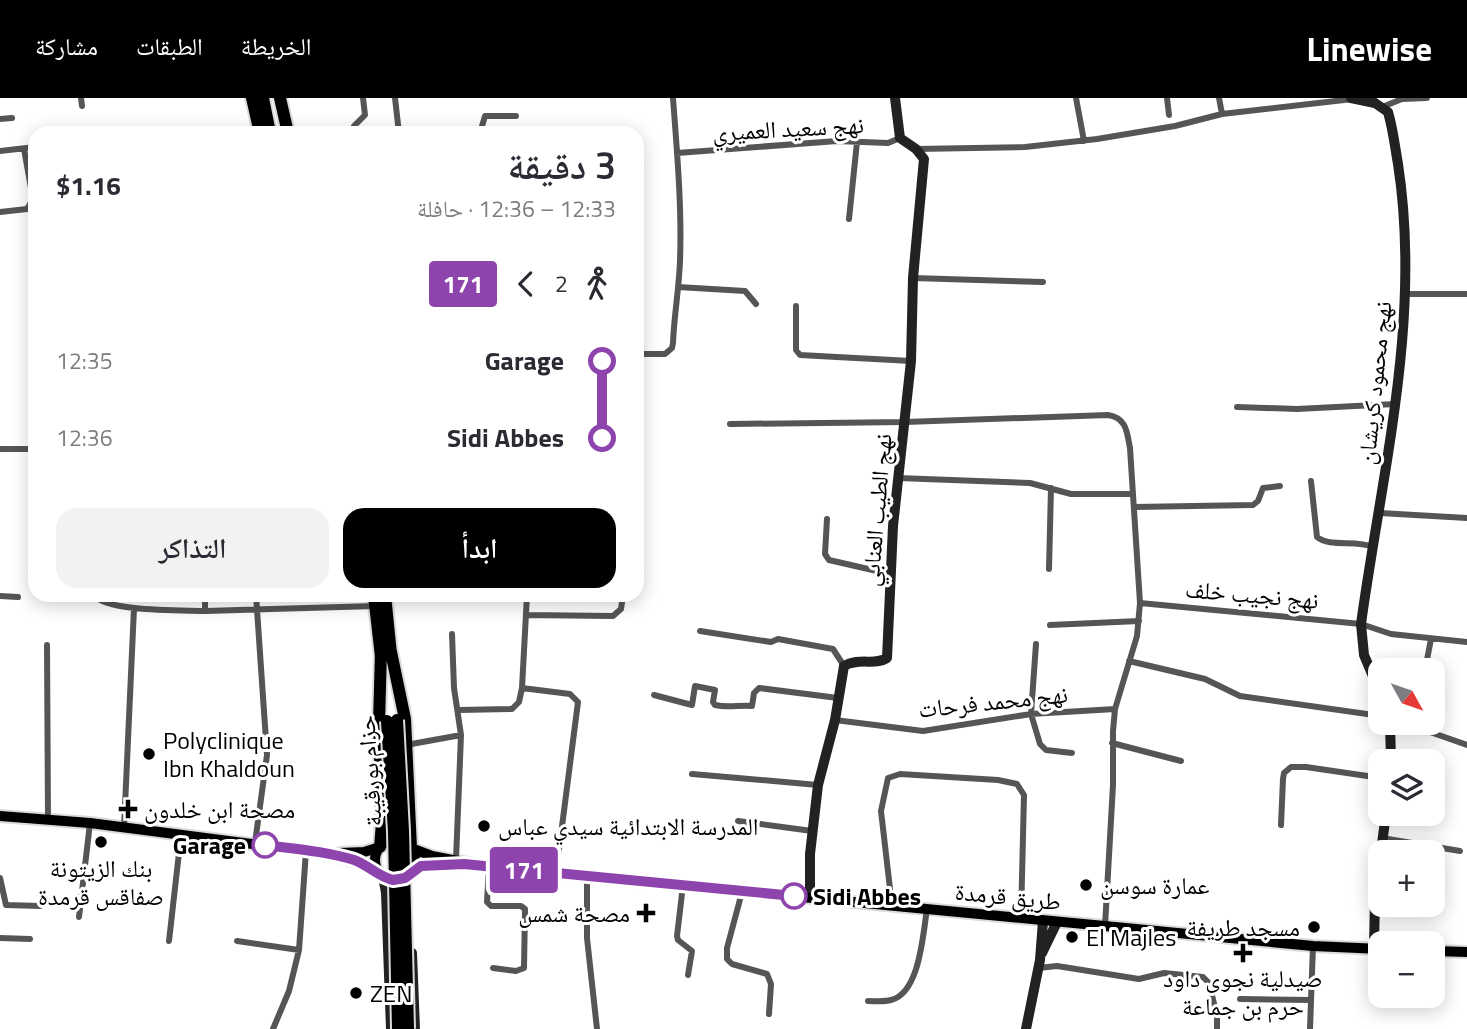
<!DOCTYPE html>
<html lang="ar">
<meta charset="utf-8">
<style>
:root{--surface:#fff;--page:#f2f2f3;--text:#2b2b33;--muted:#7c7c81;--accent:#000}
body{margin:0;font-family:"Titillium Web","Noto Naskh Arabic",sans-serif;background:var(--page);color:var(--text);direction:rtl;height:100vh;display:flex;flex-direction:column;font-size:26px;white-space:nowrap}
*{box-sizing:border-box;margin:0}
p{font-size:23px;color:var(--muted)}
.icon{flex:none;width:38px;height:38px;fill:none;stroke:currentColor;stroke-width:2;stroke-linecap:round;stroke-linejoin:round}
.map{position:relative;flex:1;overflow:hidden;direction:ltr}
.sheet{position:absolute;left:28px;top:28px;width:616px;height:476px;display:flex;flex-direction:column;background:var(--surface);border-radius:21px;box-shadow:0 4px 18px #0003;direction:rtl}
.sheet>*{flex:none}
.badge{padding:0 14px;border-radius:5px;font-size:24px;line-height:46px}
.needle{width:46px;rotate:130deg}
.fabs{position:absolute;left:1368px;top:560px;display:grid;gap:14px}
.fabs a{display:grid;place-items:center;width:77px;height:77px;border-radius:14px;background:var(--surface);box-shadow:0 4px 18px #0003;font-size:35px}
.map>.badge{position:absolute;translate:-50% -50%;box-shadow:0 0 0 4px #fff}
.legs{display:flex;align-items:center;gap:10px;height:77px;padding:0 28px;font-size:23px}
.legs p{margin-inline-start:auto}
.headline{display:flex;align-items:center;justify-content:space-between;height:119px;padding:0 28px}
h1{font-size:38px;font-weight:600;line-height:52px}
.button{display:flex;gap:14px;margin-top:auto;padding:14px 28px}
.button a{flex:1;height:80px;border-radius:21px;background:var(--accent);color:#fff;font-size:28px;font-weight:600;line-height:80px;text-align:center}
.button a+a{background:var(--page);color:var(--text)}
ul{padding:0 28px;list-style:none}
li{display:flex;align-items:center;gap:24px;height:77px;font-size:26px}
li i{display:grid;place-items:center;width:10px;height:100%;margin:0 9px;background:currentColor}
li i::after{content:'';width:18px;height:18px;margin:-9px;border:5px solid;border-radius:50%;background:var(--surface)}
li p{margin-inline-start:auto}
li:first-child i{background:linear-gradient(#0000 50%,currentColor 0)}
li:last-child i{background:linear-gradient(currentColor 50%,#0000 0)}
header{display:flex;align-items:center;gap:42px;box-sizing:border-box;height:98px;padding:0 35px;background:var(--accent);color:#fff}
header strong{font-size:33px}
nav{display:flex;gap:38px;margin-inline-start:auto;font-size:24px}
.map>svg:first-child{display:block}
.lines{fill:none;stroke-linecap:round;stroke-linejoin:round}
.primary-casing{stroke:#dbdbdb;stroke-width:14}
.highway-casing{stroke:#dbdbdb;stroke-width:16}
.street{stroke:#555;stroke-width:6}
.secondary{stroke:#222;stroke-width:10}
.primary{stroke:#000;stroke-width:10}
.highway{stroke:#000;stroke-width:12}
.highway-bridge-casing{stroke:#dbdbdb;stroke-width:16;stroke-linecap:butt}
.highway-bridge{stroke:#000;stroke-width:12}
.line-1-casing{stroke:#fff;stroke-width:16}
.line-1{stroke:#8e44ad;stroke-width:10}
.poi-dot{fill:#000;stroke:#fff;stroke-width:2.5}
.stop-1-dot{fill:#fff;stroke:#8e44ad;stroke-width:3.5}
.labels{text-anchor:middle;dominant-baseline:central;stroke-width:6;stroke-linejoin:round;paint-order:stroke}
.street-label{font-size:24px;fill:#000;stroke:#fff}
.poi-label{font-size:24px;fill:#000;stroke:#fff;text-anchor:start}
.stop-label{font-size:24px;font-weight:bold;fill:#000;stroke:#fff;text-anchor:end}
</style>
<header>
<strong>Linewise</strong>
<nav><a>الخريطة</a><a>الطبقات</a><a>مشاركة</a></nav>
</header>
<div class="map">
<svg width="1467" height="931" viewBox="0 0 1467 931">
<rect width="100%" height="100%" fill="#fff"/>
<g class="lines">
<!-- primary casing -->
<g class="primary-casing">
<path id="primary" d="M 0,718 L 90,725 L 330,756 L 369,768 L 380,775
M375 762a20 20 0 1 1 40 0a20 20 0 1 1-40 0Z
M 411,750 L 432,758 L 489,769 L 1313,848 L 1381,851
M 340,755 L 364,754 L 380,749
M 412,773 L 421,768 L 458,767
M 1433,853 L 1467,854"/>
</g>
<!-- highway casing -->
<g class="highway-casing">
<path id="highway" d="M 252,0 L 260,35
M 263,0 L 270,35
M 280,0 L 288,35
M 374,497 L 381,559
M 385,497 L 391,556
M 390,549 L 405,621 L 411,750
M 380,749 L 382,725 L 379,625 L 381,553"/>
</g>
<!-- street -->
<path class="street" d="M 81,0 L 82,8
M 395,0 L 399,35
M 1076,0 L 1084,43
M 1167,0 L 1169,17
M 1219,0 L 1222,16
M 1382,9 L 1402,1 L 1427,0
M 0,21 L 12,20
M 355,35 L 354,28 L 365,17 L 363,0
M 480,35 L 485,18 L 516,18
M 916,51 L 1025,49 L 1097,41 L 1175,28 L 1222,16 L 1353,1
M 0,53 L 35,49
M 677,55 L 837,43 L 888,45 L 900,40
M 0,114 L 27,111 L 33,101 L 24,51
M 849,121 L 857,44
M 913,180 L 1043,184
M 678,189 L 745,193 L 756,206
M 1405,196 L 1467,196
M 796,208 L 796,252 L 800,257 L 911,263
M 637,256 L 665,256 L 672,250 L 673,245 C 674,218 679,191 680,163 C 682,109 677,54 673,0
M 1237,309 L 1297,311 L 1395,306
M 730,326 L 905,324 L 1108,317 C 1127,320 1127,335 1130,350 L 1140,505 L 1137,538 L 1115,611 L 1113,633 L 1113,687 L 1105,828
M 0,351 L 34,351
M 898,380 L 1030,385 L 1071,396 L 1133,396
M 1311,383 L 1317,439 C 1330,450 1356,441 1373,449
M 1134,409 L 1253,407 L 1258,403 L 1263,390 L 1280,388
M 1380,415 L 1467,420
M 827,421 L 825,456 L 829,462 L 890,476
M 1049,471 L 1051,390
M 94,497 C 106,514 183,512 205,513
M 205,497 L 205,513 L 376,508
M 0,498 L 18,499
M 1140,505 L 1361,526 L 1391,536 L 1467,544
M 526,517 L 613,518 L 621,511 L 623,497
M 1050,527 L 1139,523
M 700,533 L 771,544 L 778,541 L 833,551 L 844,568
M 452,536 L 454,590 L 461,637 L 456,762
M 1036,546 L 1031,616 L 1040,646 L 1046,652 L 1072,655
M 47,547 L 48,721
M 1129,563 L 1205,581 L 1240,598 L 1381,618
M 1425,572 L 1431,541
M 522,590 L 527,497
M 654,597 L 692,607 L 695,588 L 715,592 L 713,604 L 715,607 C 728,610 738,607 752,608 L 754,595 L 759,590 L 838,600
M 458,612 L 512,611 L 519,604 L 522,590 L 570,596 L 578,604 L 556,775
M 835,622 L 923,633 L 1031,616 L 1115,611
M 1415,625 L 1430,634 L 1467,647
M 1112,645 L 1181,663
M 406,647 L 461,637
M 692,676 L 818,687
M 738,723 L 812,733
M 1281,727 L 1283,681 L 1284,675 L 1291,669 L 1306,669 L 1381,680
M 124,730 L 134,510
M 1382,740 L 1460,753
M 255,745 L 267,657 L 256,497
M 489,769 L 487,804 L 491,808 L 521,808 L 525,811 L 524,870 L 516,873 L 493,870
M 587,779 L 587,840 L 597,931
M 0,780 L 6,807 L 40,808
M 683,787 L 677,838 L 678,842 L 692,853 L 688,877
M 742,794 L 727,850 L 727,861 L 732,866 L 767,876 L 771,886 L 769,916
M 892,808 L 881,713 L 888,680 L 900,676 L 998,682 L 1017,686 L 1024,697 L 1021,820
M 79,819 L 90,725
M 0,840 L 30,841
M 169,843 L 181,737
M 237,843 L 299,852
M 1038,870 L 1057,868 L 1139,881 L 1164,875 L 1203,879 L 1209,885 L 1217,918 L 1217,931
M 1240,901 L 1311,902
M 868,903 C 876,903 884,904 891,902 C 920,895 923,835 927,811
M 273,931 L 289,893 L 299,852 L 306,753
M 1310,931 L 1313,848"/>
<!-- secondary -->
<path class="secondary" d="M 1351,0 L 1375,5 L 1388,14 C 1393,31 1395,49 1398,66 C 1422,222 1382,373 1361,526 L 1364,557 L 1381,597
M 1390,625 L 1391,663
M 383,778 L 386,795 L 391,931
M 810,799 L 810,756 L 818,687 L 835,622 L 844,568 C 859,559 875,568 887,560 L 893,428 L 911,263 L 913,180 L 924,61 L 916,51 L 900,40 L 895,0
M 1374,851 L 1375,797 L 1386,716
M 412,855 L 415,931
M 1042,855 L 1057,824
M 1026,931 L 1040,862 L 1043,823"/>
<!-- primary -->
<use href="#primary" class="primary"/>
<!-- highway -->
<use href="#highway" class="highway"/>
<!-- highway-bridge casing -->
<g class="highway-bridge-casing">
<path id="highway-bridge" d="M 397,622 L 403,733 L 408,931
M 387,623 L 394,733 L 398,931"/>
</g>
<!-- highway-bridge -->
<use href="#highway-bridge" class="highway-bridge"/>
</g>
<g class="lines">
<!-- line-1 casing -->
<g class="line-1-casing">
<path id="line-1" d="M 265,747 C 295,751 325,753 354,762 C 368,767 379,779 393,782 L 405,780 L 421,768 L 464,766 L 794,798"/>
</g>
<!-- line-1 -->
<use href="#line-1" class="line-1"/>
</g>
<!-- markers -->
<g class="poi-dot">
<circle cx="149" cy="656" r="7"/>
<path d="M124.5 700.5h7v7h7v7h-7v7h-7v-7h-7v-7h7z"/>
<circle cx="484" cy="728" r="7"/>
<circle cx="101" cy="744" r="7"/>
<circle cx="1086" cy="787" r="7"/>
<path d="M642.5 804.5h7v7h7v7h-7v7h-7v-7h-7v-7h7z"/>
<circle cx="1314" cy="829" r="7"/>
<circle cx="1072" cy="839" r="7"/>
<path d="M1239.5 844.5h7v7h7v7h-7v7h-7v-7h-7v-7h7z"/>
<circle cx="356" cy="895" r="7"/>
</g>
<g class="stop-1-dot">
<circle cx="265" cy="747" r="12"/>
<circle cx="794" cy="798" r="12"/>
</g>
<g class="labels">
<!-- street labels -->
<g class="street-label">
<text transform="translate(788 30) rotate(-3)">نهج سعيد العميري</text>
<text transform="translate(1374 285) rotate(-84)">نهج محمود كريشان</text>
<text transform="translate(876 412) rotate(-85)">نهج الطيب العنابي</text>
<text transform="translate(1252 496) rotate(5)">نهج نجيب خلف</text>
<text transform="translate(993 603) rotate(-6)">نهج محمد فرحات</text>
<text transform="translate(369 673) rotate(-94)">حزام بورقيبة</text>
<text transform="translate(1008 798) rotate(6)">طريق قرمدة</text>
</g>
<!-- poi labels -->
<g class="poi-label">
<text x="163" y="642">Polyclinique<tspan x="163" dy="28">Ibn Khaldoun</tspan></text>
<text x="144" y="711">مصحة ابن خلدون</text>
<text x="498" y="728">المدرسة الابتدائية سيدي عباس</text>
<text x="101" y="770" text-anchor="middle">بنك الزيتونة<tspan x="101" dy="28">صفاقس قرمدة</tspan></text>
<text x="1100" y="787">عمارة سوسن</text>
<text x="630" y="815" text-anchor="end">مصحة شمس</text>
<text x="1300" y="829" text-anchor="end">مسجد طريفة</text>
<text x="1086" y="839">El Majles</text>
<text x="1243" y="880" text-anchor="middle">صيدلية نجوى داود<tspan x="1243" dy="28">حرم بن جماعة</tspan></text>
<text x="370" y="895">ZEN</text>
</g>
<!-- stop labels -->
<g class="stop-label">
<text x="246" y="747">Garage</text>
<text x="813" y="798" text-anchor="start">Sidi Abbes</text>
</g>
</g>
</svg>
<div class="fabs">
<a><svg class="needle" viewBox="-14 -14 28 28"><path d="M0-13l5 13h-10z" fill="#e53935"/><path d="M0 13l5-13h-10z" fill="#7c7c81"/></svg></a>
<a><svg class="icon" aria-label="layers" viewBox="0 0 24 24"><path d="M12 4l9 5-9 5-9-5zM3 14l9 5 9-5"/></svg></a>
<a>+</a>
<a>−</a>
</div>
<b class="badge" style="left:524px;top:772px;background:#8e44ad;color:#fff">171</b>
<section class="sheet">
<div class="headline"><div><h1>3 دقيقة</h1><p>12:33 – 12:36 · حافلة</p></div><b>$1.16</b></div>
<div class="legs"><svg class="icon" aria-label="walk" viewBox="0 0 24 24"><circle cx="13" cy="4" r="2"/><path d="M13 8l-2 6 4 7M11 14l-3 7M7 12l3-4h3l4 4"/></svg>2<svg class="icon" aria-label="back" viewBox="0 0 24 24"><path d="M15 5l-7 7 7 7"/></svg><b class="badge" style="background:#8e44ad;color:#fff">171</b></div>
<ul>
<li><i style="color:#8e44ad"></i><b>Garage</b><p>12:35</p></li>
<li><i style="color:#8e44ad"></i><b>Sidi Abbes</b><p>12:36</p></li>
</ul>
<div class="button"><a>ابدأ</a><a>التذاكر</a></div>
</section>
</div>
